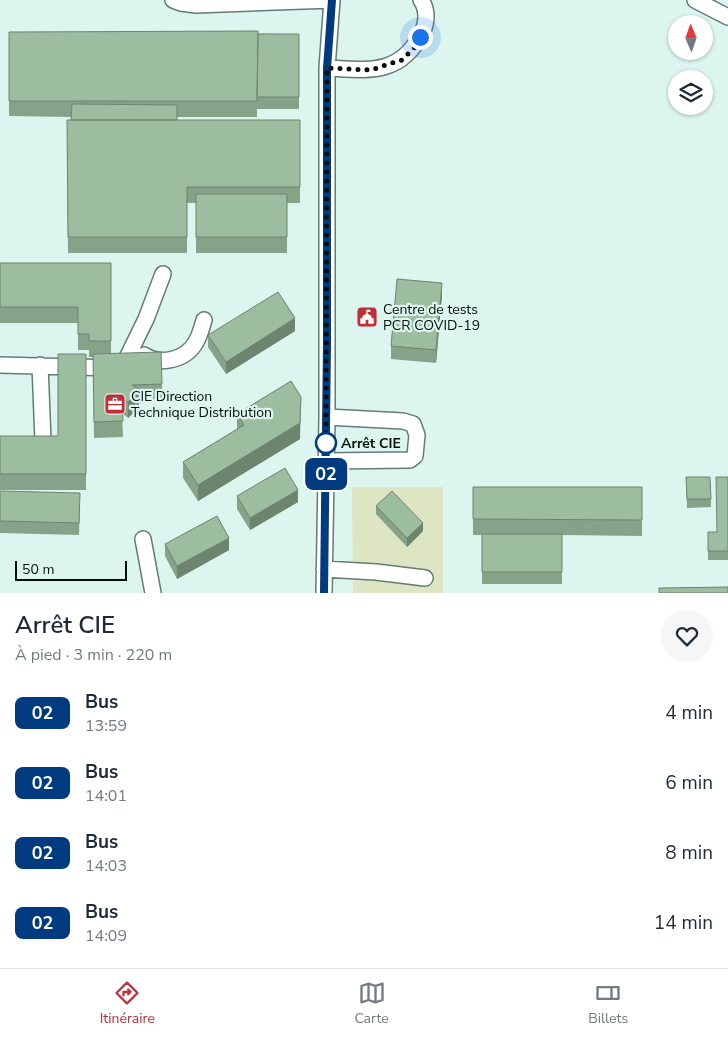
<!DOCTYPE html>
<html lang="fr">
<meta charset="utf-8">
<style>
:root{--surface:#fff;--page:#f6f6f7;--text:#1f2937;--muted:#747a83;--line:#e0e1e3;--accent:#bf2f39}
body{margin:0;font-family:"Nunito Sans",sans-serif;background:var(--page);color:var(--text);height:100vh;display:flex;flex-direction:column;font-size:19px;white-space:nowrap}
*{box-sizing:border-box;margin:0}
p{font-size:16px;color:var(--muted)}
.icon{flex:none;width:28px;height:28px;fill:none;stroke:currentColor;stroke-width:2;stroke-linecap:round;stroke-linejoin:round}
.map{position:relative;height:593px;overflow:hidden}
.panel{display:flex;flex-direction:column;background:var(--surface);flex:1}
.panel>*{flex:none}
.badge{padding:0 10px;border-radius:8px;font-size:18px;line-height:32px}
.needle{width:32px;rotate:358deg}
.fabs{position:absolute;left:668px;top:15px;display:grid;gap:10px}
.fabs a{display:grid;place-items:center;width:45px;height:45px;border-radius:50%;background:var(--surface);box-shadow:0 1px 4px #0004;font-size:25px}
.scale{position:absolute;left:15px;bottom:12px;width:112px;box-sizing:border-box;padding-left:5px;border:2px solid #060e0c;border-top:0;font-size:14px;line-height:18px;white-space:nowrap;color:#060e0c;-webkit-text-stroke:4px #dcf5ef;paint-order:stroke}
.you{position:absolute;width:25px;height:25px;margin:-12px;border:4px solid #fff;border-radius:50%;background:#1a73e8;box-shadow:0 0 0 8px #1a73e833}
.map>.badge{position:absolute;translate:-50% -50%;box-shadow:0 0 0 2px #fff}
.round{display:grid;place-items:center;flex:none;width:52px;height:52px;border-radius:26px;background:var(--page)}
.overview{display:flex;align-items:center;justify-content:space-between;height:85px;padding:0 15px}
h1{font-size:24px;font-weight:600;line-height:38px}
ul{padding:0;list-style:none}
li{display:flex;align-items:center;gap:15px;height:70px;padding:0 15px}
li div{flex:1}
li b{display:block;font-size:19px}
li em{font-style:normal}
li .badge{min-width:55px;font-weight:700;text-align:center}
.tab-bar{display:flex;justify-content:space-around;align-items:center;height:70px;border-top:1px solid var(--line);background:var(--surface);font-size:14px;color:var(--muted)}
.tab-bar a{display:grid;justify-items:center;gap:2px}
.tab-bar .selected{color:var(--accent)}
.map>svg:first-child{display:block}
.green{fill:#dee5c3}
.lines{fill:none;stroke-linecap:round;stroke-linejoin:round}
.minor-casing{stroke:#657b76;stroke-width:18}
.minor{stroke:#fff;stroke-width:15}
.wall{fill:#86a389}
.shaded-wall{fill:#6d846f}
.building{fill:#9cbd9f;stroke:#6d846f}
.line-casing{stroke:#fff;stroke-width:11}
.line{stroke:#003b80;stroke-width:8}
.walk{stroke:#060e0c;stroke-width:5;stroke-dasharray:0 9}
.stop-dot{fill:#fff;stroke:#003b80;stroke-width:2.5}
.labels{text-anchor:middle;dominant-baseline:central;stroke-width:4.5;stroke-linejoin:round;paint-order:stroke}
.poi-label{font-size:14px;fill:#060e0c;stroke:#dcf5ef;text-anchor:start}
.stop-label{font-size:14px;font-weight:bold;fill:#060e0c;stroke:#dcf5ef;text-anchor:start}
</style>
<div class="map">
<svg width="728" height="593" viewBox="0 0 728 593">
<rect width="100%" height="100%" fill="#dcf5ef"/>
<!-- green -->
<path class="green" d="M 352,487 L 443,487 L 443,593 L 353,593 Z"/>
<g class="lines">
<!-- minor casing -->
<g class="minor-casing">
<path id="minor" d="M 173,0 L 181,3 L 196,5 L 332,0
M 695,0 L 728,17
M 327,68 C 368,70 400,76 422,33 C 427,23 428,10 421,0
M 144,355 C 160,366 186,360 196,342 C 200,335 202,327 204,320
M 0,365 L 115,368 L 123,366 L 146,319 L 163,274
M 0,446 L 37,446 L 41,445 L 43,441 L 40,365
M 326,461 L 410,460 L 415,456 L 417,435 L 413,424 L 403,421 L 327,417
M 143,539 L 153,593
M 324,569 L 376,572 L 425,578
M 324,593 L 327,417 L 327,68 L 332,0"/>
</g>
<!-- minor -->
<use href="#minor" class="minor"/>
</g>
<!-- wall -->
<path class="wall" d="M 9,32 L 299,34 L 299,109 L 257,109 L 257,117 L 177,117 L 177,120 L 300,120 L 300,203 L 287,203 L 287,253 L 196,253 L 196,203 L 187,203 L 187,253 L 68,253 L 67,120 L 71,120 L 71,117 L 9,116 Z
M 0,263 L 111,263 L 111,354 L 162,384 L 162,399 L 139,400 L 139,407 L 128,418 L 122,413 L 123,437 L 94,438 L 93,357 L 89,357 L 89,350 L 78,350 L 78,323 L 0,323 Z
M 442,295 L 436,363 L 391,359 L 391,346 Z
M 295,331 L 226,374 L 208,347 L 208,335 Z
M 86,354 L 86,490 L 0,490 L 0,436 L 58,436 Z
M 237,414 L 300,439 L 198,501 L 183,478 L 183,462 L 237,429 Z
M 686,477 L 711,499 L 711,507 L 687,508 Z
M 728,477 L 728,560 L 708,560 L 708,532 L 717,532 Z
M 473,487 L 642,487 L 642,536 L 562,535 L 562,584 L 482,584 L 482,535 L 473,535 Z
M 0,491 L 80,505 L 79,535 L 0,533 Z
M 237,496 L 298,502 L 250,530 L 237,509 Z
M 376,506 L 423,531 L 407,547 L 376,514 Z
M 165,544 L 229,550 L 177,579 L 165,556 Z"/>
<!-- shaded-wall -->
<path class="shaded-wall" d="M 442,283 L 442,295 L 436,363 L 436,350 Z
M 295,318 L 295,331 L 226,374 L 226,362 Z
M 139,391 L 139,407 L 128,418 L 128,402 Z
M 301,397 L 300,439 L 198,501 L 198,485 Z
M 298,490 L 298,502 L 250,530 L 250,518 Z
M 423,523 L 423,531 L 407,547 L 407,538 Z
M 229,538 L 229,550 L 177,579 L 177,566 Z"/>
<!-- building -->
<path class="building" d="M 258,31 L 257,101 L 9,101 L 9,32 Z
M 258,34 L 299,34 L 299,97 L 257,97 Z
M 72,104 L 177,105 L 177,120 L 71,120 Z
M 67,120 L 300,120 L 300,187 L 187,187 L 187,237 L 68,237 Z
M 196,194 L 287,194 L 287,237 L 196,237 Z
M 0,263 L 111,263 L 111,341 L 89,341 L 89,334 L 78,334 L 78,307 L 0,307 Z
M 397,279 L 442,283 L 436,350 L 391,346 Z
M 278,292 L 295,318 L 226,362 L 208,335 Z
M 161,352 L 162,384 L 132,385 L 139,391 L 128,402 L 122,397 L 123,421 L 94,422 L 93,354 Z
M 58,354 L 86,354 L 86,474 L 0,474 L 0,436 L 58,436 Z
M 291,381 L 301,397 L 300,423 L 198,485 L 183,462 L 244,425 L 237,414 Z
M 285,468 L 298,490 L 250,518 L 237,496 Z
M 686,477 L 710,477 L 711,499 L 687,499 Z
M 716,477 L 728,477 L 728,551 L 708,551 L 708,532 L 717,532 Z
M 473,487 L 642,487 L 642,520 L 473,519 Z
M 0,491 L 80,493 L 79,523 L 0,521 Z
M 392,491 L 423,523 L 407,538 L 376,506 Z
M 217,516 L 229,538 L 177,566 L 165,544 Z
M 482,534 L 562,534 L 562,572 L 482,572 Z
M 728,587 L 728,593 L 659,593 L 659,588 Z"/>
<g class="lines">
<!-- line casing -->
<g class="line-casing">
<path id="line" d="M 324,593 L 327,344 L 327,68 L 332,0"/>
</g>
<!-- line -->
<use href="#line" class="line"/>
<!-- walk -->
<path class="walk" d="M 326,443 L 326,447 L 327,68 L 371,70 L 386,65 L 402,60 L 415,47 L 420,37"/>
</g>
<!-- icons -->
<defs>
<g id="civic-square" transform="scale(1.125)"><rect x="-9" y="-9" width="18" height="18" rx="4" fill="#bf2f39" stroke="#dcf5ef"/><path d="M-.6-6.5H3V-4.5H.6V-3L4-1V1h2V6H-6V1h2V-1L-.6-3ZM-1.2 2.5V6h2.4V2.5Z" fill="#fff"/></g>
<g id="office-square" transform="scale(1.125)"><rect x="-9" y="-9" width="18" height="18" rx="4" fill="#bf2f39" stroke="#dcf5ef"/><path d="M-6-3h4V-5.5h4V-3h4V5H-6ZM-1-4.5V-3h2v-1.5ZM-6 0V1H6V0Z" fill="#fff"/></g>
</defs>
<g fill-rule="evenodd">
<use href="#civic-square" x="367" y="317"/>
<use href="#office-square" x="115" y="404"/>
</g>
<!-- markers -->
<circle class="stop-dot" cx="326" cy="443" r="10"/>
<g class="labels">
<!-- poi labels -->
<g class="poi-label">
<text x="383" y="309">Centre de tests<tspan x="383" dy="16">PCR COVID-19</tspan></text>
<text x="131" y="396">CIE Direction<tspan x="131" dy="16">Technique Distribution</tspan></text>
</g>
<!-- stop labels -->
<g class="stop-label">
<text x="341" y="443">Arrêt CIE</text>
</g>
</g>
</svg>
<div class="fabs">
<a><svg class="needle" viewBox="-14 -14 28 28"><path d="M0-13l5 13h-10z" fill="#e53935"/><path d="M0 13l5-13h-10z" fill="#747a83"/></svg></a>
<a><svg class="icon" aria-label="layers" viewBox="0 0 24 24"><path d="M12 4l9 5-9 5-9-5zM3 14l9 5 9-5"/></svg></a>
</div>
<div class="scale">50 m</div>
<div class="you" style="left:420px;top:37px"></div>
<b class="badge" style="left:326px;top:474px;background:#003b80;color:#fff">02</b>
</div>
<section class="panel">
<div class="overview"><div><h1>Arrêt CIE</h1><p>À pied · 3 min · 220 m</p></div><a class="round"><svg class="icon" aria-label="heart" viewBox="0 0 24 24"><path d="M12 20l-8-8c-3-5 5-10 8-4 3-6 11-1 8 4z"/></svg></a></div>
<ul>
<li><span class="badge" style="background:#003b80;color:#fff">02</span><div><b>Bus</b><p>13:59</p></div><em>4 min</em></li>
<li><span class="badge" style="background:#003b80;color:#fff">02</span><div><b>Bus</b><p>14:01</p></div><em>6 min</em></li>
<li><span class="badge" style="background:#003b80;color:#fff">02</span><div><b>Bus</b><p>14:03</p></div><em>8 min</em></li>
<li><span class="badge" style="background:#003b80;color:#fff">02</span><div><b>Bus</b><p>14:09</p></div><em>14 min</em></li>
</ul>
</section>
<nav class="tab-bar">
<a class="selected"><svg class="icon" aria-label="directions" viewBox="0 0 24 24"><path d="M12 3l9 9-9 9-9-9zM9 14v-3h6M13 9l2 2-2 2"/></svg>Itinéraire</a>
<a><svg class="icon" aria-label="map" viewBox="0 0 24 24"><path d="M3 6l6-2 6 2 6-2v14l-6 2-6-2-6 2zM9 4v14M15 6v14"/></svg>Carte</a>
<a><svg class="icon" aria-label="tickets" viewBox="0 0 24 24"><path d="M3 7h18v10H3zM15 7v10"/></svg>Billets</a>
</nav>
